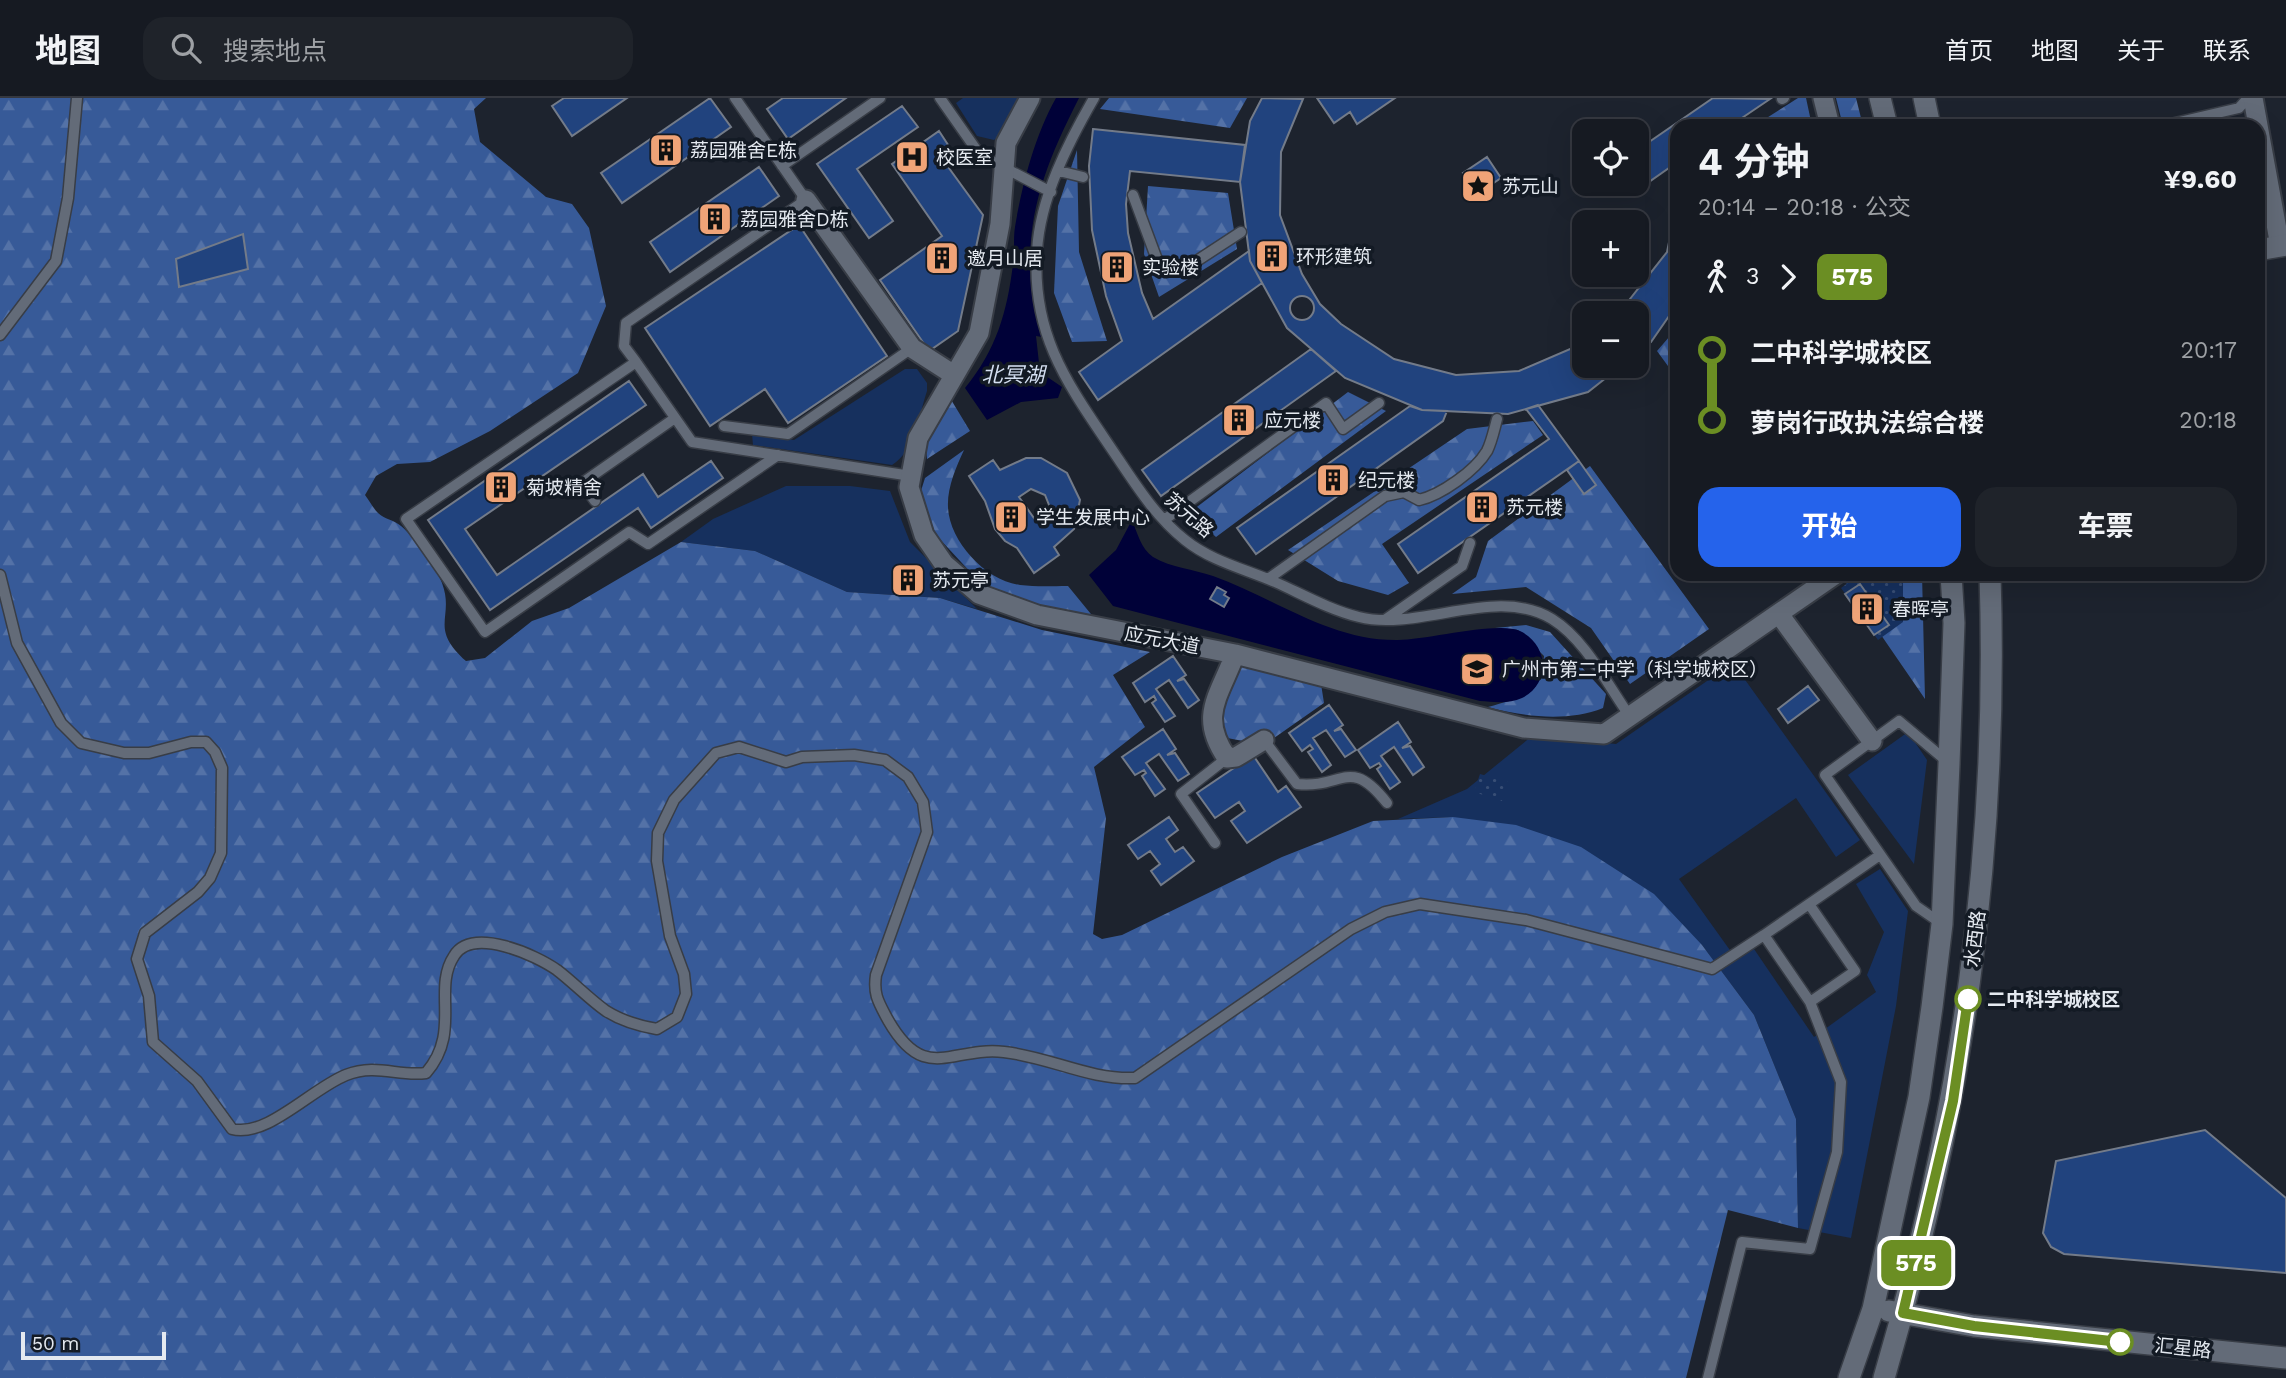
<!DOCTYPE html>
<html lang="zh">
<meta charset="utf-8">
<style>
:root{--surface:#161a22;--page:#1f232a;--text:#f1f3f6;--muted:#9ea1a5;--line:#353840;--accent:#2563eb}
body{margin:0;font-family:"Work Sans","Noto Sans SC",sans-serif;background:var(--page);color:var(--text);height:100vh;display:flex;flex-direction:column;font-size:26px;white-space:nowrap}
*{box-sizing:border-box;margin:0}
p{font-size:23px;color:var(--muted)}
.icon{flex:none;width:38px;height:38px;fill:none;stroke:currentColor;stroke-width:2;stroke-linecap:round;stroke-linejoin:round}
.map{position:relative;flex:1;overflow:hidden}
.side{position:absolute;left:1670px;top:21px;width:595px;height:462px;display:flex;flex-direction:column;background:var(--surface);border-radius:21px;box-shadow:0 7px 28px #0002,0 0 0 2px var(--line)}
.side>*{flex:none}
.badge{padding:0 14px;border-radius:10px;font-size:24px;line-height:46px}
.controls{position:absolute;left:1572px;top:21px;display:grid;gap:14px}
.controls a{display:grid;place-items:center;width:77px;height:77px;border-radius:14px;background:var(--surface);box-shadow:0 7px 28px #0002,0 0 0 2px var(--line);font-size:35px}
.scale{position:absolute;left:21px;bottom:18px;width:145px;box-sizing:border-box;padding-left:7px;border:4px solid #e4e9f0;border-top:0;font-size:19px;line-height:24px;white-space:nowrap;color:#e4e9f0;-webkit-text-stroke:5px #131a24;paint-order:stroke}
.map>.badge{position:absolute;translate:-50% -50%;box-shadow:0 0 0 4px #fff}
.legs{display:flex;align-items:center;gap:10px;height:77px;padding:0 28px;font-size:23px}
.legs p{margin-inline-start:auto}
.summary{display:flex;align-items:center;justify-content:space-between;height:119px;padding:0 28px}
h1{font-size:38px;font-weight:700;line-height:52px}
.action{display:flex;gap:14px;margin-top:auto;padding:14px 28px}
.action a{flex:1;height:80px;border-radius:21px;background:var(--accent);color:#fff;font-size:28px;font-weight:700;line-height:80px;text-align:center}
.action a+a{background:var(--page);color:var(--text)}
ul{padding:0 28px;list-style:none}
li{display:flex;align-items:center;gap:24px;height:70px;font-size:26px}
li i{display:grid;place-items:center;width:10px;height:100%;margin:0 9px;background:currentColor}
li i::after{content:'';width:18px;height:18px;margin:-9px;border:5px solid;border-radius:50%;background:var(--surface)}
li p{margin-inline-start:auto}
li:first-child i{background:linear-gradient(#0000 50%,currentColor 0)}
li:last-child i{background:linear-gradient(currentColor 50%,#0000 0)}
header{display:flex;align-items:center;gap:42px;box-sizing:border-box;height:98px;padding:0 35px;background:var(--surface);border-bottom:2px solid var(--line)}
header strong{font-size:33px}
nav{display:flex;gap:38px;margin-inline-start:auto;font-size:24px}
.search{width:490px;height:63px;background:var(--page);display:flex;align-items:center;gap:18px;box-sizing:border-box;padding:0 24px;border-radius:21px;color:var(--muted);font-size:26px}
.map>svg:first-child{display:block}
.grass{fill:#16305e}
.forest{fill:url(#forest-firs)}
.park{fill:url(#park-dots)}
.water{fill:#000138}
.building{fill:#21437e;stroke:#737b89;stroke-width:2;fill-rule:evenodd}
.lines{fill:none;stroke-linecap:round;stroke-linejoin:round}
.lane-casing{stroke:#383d46;stroke-width:13}
.street-casing{stroke:#383d46;stroke-width:23}
.secondary-casing{stroke:#383d46;stroke-width:24}
.lane{stroke:#636b78;stroke-width:10}
.street{stroke:#636b78;stroke-width:19}
.secondary{stroke:#636b78;stroke-width:21}
.line-1-casing{stroke:#fff;stroke-width:16}
.line-1{stroke:#6b8e23;stroke-width:10}
.stop-1-dot{fill:#fff;stroke:#6b8e23;stroke-width:3.5}
.labels{text-anchor:middle;dominant-baseline:central;stroke-width:7;stroke-linejoin:round;paint-order:stroke}
.poi-label{font-size:19px;fill:#e4e9f0;stroke:#131a24;text-anchor:start}
.street-label{font-size:19px;fill:#e4e9f0;stroke:#131a24}
.stop-label{font-size:19px;font-weight:bold;fill:#e4e9f0;stroke:#131a24;text-anchor:start}
.water-label{font-size:21px;font-style:italic;fill:#d4dff1;stroke:#131a24}
</style>
<header>
<strong>地图</strong>
<div class="search"><svg class="icon" aria-label="search" viewBox="0 0 24 24"><circle cx="10" cy="10" r="6"/><path d="M15 15l6 6"/></svg>搜索地点</div>
<nav><a>首页</a><a>地图</a><a>关于</a><a>联系</a></nav>
</header>
<div class="map">
<svg width="2286" height="1280" viewBox="0 0 2286 1280">
<defs>
<pattern id="forest-firs" width="22" height="20" patternUnits="userSpaceOnUse" patternTransform="scale(1.75)"><rect width="22" height="20" fill="#375a98"/><path d="M5 1l3.5 6h-7zM16 11l3.5 6h-7z" fill="#5472a7"/></pattern>
<pattern id="park-dots" width="8" height="8" patternUnits="userSpaceOnUse" patternTransform="scale(1.75)"><rect width="8" height="8" fill="#16305e"/><path d="M2 2h.1M6 6h.1" fill="none" stroke="#384e75" stroke-width="1.8" stroke-linecap="round"/></pattern>
</defs>
<rect width="100%" height="100%" fill="#1d232e"/>
<!-- grass -->
<path class="grass" d="M 963,0 L 1023,0 L 1004,35 L 994,42 L 977,38 L 956,5 Z
M 905,271 L 917,271 L 927,285 L 927,293 C 919,317 914,354 892,367 L 753,347 L 752,336 L 794,342 Z
M 786,388 L 850,388 L 890,393 L 910,444 L 977,511 L 940,500 L 847,494 L 755,453 L 681,444 L 713,421 Z
M 1733,565 L 1860,742 L 1836,759 L 1796,700 L 1679,781 L 1737,862 L 1754,851 L 1814,939 L 1876,894 L 1867,877 L 1884,834 L 1856,786 L 1880,771 L 1908,813 L 1896,908 L 1851,1140 L 1798,1130 L 1796,1021 L 1754,917 L 1702,847 L 1453,719 L 1398,721 L 1467,691 L 1532,638 L 1616,646 Z
M 1908,634 L 1927,662 L 1914,766 L 1848,677 Z"/>
<!-- forest -->
<path class="forest" d="M 0,0 L 486,0 L 474,11 L 480,44 L 546,99 L 572,106 L 589,130 L 606,208 L 578,275 L 490,333 L 430,364 L 397,366 L 376,378 L 365,397 C 369,402 373,410 378,415 C 384,421 394,422 401,428 C 416,441 435,467 442,485 C 455,520 428,529 466,563 L 485,560 L 532,523 L 569,510 L 681,444 L 755,453 L 847,494 L 940,500 L 1042,532 L 1150,554 L 1113,577 L 1145,629 L 1094,669 L 1106,720 L 1093,836 L 1102,841 L 1122,837 L 1282,759 L 1373,723 L 1453,719 L 1516,727 L 1581,749 L 1654,796 L 1702,847 L 1754,917 L 1796,1021 L 1798,1130 L 1728,1112 L 1686,1280 L 0,1280 Z
M 1109,0 L 1247,0 L 1230,30 L 1100,11 Z
M 1798,0 L 1806,0 L 1812,28 L 1754,28 Z
M 1836,0 L 1856,0 L 1863,28 L 1843,28 Z
M 1077,52 L 1079,154 L 1107,243 L 1072,244 L 1054,195 L 1058,108 Z
M 1148,88 L 1228,95 L 1237,151 L 1159,199 L 1144,156 Z
M 1676,231 L 1676,279 L 1657,253 Z
M 1348,294 L 1386,313 L 1216,439 L 1189,415 Z
M 950,300 L 970,333 L 927,361 L 925,341 Z
M 1533,323 L 1543,337 L 1382,446 L 1409,485 L 1388,497 L 1338,483 L 1288,452 L 1467,331 Z
M 964,352 C 956,369 947,390 948,409 C 949,443 986,483 1020,487 C 1036,489 1053,488 1068,488 L 1095,521 L 1020,509 L 974,478 L 936,437 L 920,396 L 925,380 Z
M 1590,368 L 1709,531 L 1630,586 L 1591,530 L 1526,489 L 1452,496 L 1476,479 L 1488,443 Z
M 1860,476 L 1922,476 L 1925,601 L 1846,486 Z
M 1526,527 L 1550,534 L 1606,596 L 1603,610 C 1568,624 1524,619 1488,609 C 1521,599 1541,599 1544,558 L 1518,532 L 1495,530 Z
M 1241,568 L 1321,586 L 1324,605 L 1274,640 L 1265,631 L 1243,643 L 1222,639 L 1218,626 Z"/>
<!-- park -->
<path class="park" d="M 1860,476 L 1903,476 L 1903,524 L 1878,542 L 1841,490 Z
M 1480,676 L 1508,684 L 1502,703 L 1474,694 Z"/>
<!-- water -->
<path class="water" d="M 1056,0 L 1079,0 C 1037,82 1015,147 1042,239 L 1036,238 L 1040,274 L 1062,289 L 1058,300 L 1021,304 L 987,322 L 965,290 C 996,252 1007,215 1013,166 C 1015,154 1013,141 1015,129 C 1022,87 1035,37 1056,0 Z
M 1132,422 C 1137,434 1141,451 1153,459 C 1172,470 1193,471 1213,478 C 1275,500 1330,543 1398,542 C 1427,542 1498,523 1520,533 C 1548,546 1552,585 1522,600 C 1509,606 1494,604 1480,603 L 1113,508 L 1089,477 L 1116,452 Z"/>
<!-- building -->
<path class="building" d="M 564,0 L 627,0 L 572,38 L 552,8 Z
M 710,0 L 731,29 L 622,105 L 601,75 Z
M 783,0 L 846,0 L 788,41 L 767,11 Z
M 1262,0 L 1303,1 L 1281,54 L 1280,117 L 1302,176 L 1320,206 L 1341,226 L 1394,261 L 1456,277 L 1519,273 L 1584,245 L 1584,268 L 1621,268 L 1588,294 L 1508,316 L 1422,312 L 1345,280 L 1287,230 L 1250,163 L 1240,84 L 1250,23 Z
M 1317,0 L 1395,0 L 1357,26 L 1350,14 L 1334,25 Z
M 1713,0 L 1770,1 L 1730,28 L 1676,28 L 1676,65 L 1646,86 L 1639,76 L 1645,72 L 1636,59 L 1636,53 Z
M 902,8 L 918,29 L 857,71 L 893,123 L 869,140 L 817,66 Z
M 1093,31 L 1245,47 L 1240,84 L 1130,73 L 1126,106 L 1128,135 L 1142,195 L 1153,221 L 1249,153 L 1250,163 L 1262,185 L 1098,302 L 1079,274 L 1122,243 L 1106,198 L 1092,132 L 1089,68 Z
M 939,33 L 956,59 L 946,66 L 983,117 L 958,233 L 929,253 L 880,182 L 942,138 L 892,66 Z
M 1487,59 L 1501,80 L 1477,96 L 1463,75 Z
M 759,69 L 779,98 L 670,174 L 650,144 Z
M 1676,110 L 1676,208 L 1651,244 L 1636,255 L 1636,215 L 1619,215 L 1667,154 Z
M 799,127 L 887,258 L 788,325 L 765,291 L 710,328 L 645,230 Z
M 243,136 L 248,171 L 179,189 L 176,161 Z
M1290 210a12 12 0 1 1 24 0a12 12 0 1 1-24 0Z
M 1311,251 L 1336,273 L 1161,398 L 1142,372 Z
M 629,283 L 646,307 L 465,431 L 497,477 L 643,376 L 658,399 L 711,363 L 723,380 L 651,430 L 638,410 L 490,512 L 428,422 Z
M 1538,307 L 1579,363 L 1418,475 L 1398,446 L 1549,341 L 1526,311 Z
M 1410,308 L 1422,312 L 1447,313 L 1443,323 L 1256,456 L 1237,430 Z
M 1026,360 L 1041,360 L 1067,375 L 1080,402 L 1074,431 L 1054,449 L 1059,457 L 1034,475 L 1017,450 L 1005,443 L 995,431 L 985,403 L 969,378 L 993,362 L 1000,372 ZM 1031,391 L 1045,397 L 1049,407 L 1045,417 L 1036,423 L 1019,399 Z
M 1579,363 L 1596,387 L 1584,396 L 1567,372 Z
M 903,468 L 918,471 L 923,484 L 913,496 L 898,495 L 893,480 Z
M 1860,486 L 1889,527 L 1874,537 L 1845,496 Z
M 1217,489 L 1226,494 L 1224,497 L 1229,500 L 1224,509 L 1210,501 Z
M 1173,558 L 1186,577 L 1177,583 L 1184,581 L 1199,602 L 1188,610 L 1169,582 L 1156,591 L 1175,618 L 1165,624 L 1152,605 L 1156,602 L 1154,598 L 1145,604 L 1133,585 Z
M 1808,588 L 1819,602 L 1788,625 L 1778,611 Z
M 1329,607 L 1343,627 L 1334,633 L 1341,631 L 1356,652 L 1345,659 L 1326,632 L 1313,640 L 1331,667 L 1322,674 L 1308,654 L 1313,651 L 1310,647 L 1302,653 L 1289,635 Z
M 1398,624 L 1411,644 L 1402,650 L 1410,648 L 1424,669 L 1413,677 L 1394,649 L 1381,658 L 1400,684 L 1390,691 L 1377,671 L 1381,668 L 1379,665 L 1370,670 L 1358,652 Z
M 1163,631 L 1176,651 L 1167,657 L 1175,655 L 1189,676 L 1178,683 L 1159,656 L 1146,665 L 1165,691 L 1155,698 L 1142,678 L 1146,675 L 1144,672 L 1135,677 L 1122,659 Z
M 1253,657 L 1278,694 L 1286,688 L 1301,709 L 1247,745 L 1231,723 L 1245,713 L 1239,704 L 1215,720 L 1197,695 Z
M 1169,719 L 1178,732 L 1166,741 L 1175,754 L 1183,749 L 1194,763 L 1161,787 L 1151,773 L 1160,766 L 1150,753 L 1138,761 L 1128,747 Z
M 2205,1032 L 2286,1100 L 2286,1175 L 2064,1156 L 2051,1149 L 2043,1135 L 2056,1063 Z"/>
<g class="lines">
<!-- lane casing -->
<g class="lane-casing">
<path id="lane" d="M 940,0 L 980,57 L 1051,94
M 1094,0 C 1068,45 1040,100 1037,153 C 1031,239 1070,289 1115,356 C 1136,387 1155,418 1185,442 C 1211,463 1245,471 1275,484 C 1302,496 1330,512 1359,519 C 1419,534 1497,487 1552,521 C 1586,542 1608,588 1631,620
M 1782,1 L 1784,0
M 2162,28 L 2239,10 L 2248,0
M 782,68 L 880,0
M 1059,73 L 1083,79
M 1133,97 L 1159,167 L 1174,173 L 1192,166 L 1241,134
M 0,237 L 56,163 L 68,100 L 77,0
M 636,264 L 624,248 L 626,225 L 806,102 L 735,0
M 724,328 L 788,336 L 912,250
M 778,357 L 648,446 L 629,434 L 485,534 L 406,421 L 636,264 L 692,344 L 911,378
M 595,403 L 582,385 L 675,320
M 1164,422 L 1326,305 L 1343,331 L 1379,305
M 0,477 L 17,545 L 61,625 L 81,645 L 124,655 L 149,655 L 191,644 L 206,644 L 215,654 L 222,670 L 221,755 L 210,780 L 198,794 L 145,835 L 137,861 L 149,898 L 153,944 L 197,983 L 232,1031 C 267,1040 311,991 346,977 C 377,965 398,979 426,975 C 462,934 432,891 454,858 C 472,828 536,857 557,872 C 574,885 589,901 606,913 C 622,923 639,928 657,931 L 677,919 L 686,896 L 684,876 L 670,838 L 657,763 L 658,735 L 674,702 L 716,655 L 739,649 L 786,664 L 802,659 L 854,657 L 885,662 L 908,679 L 923,704 L 927,734 L 876,877 C 873,897 879,905 888,922 C 925,987 951,948 1004,954 C 1050,959 1089,982 1135,980 L 1351,831 L 1385,814 L 1420,806 L 1526,822 L 1712,871 L 1764,837
M 1268,481 L 1385,398 L 1404,394 L 1419,402 C 1441,397 1475,373 1487,353 C 1492,343 1494,332 1497,321
M 1386,521 L 1462,468 L 1470,445
M 1264,642 L 1297,686 C 1344,691 1349,657 1387,705
M 1215,745 L 1181,696 L 1227,660
M 1809,806 L 1855,873 L 1810,904 L 1764,837 L 1880,757
M 1942,826 L 1916,808 L 1825,677 L 1899,623 L 1949,665
M 1708,1280 L 1742,1144 L 1810,1151 L 1837,1054 L 1841,984 L 1810,904"/>
</g>
<!-- street casing -->
<g class="street-casing">
<path id="street" d="M 1030,0 L 1006,45 L 1000,126 L 979,235 L 918,340 L 909,389 L 924,437 L 944,466 L 979,496 L 1037,517 L 1235,556 L 1524,630 L 1604,636 L 1836,476
M 1823,0 L 1830,28
M 2253,0 L 2280,148
M 806,102 L 912,250 L 954,277
M 1779,516 L 1872,643
M 1235,556 C 1219,599 1198,618 1227,660 L 1236,659 L 1264,642"/>
</g>
<!-- secondary casing -->
<g class="secondary-casing">
<path id="secondary" d="M 1880,0 L 1887,28
M 1924,0 L 1930,28
M 2258,152 L 2286,147
M 1889,1213 L 1974,1228 L 2286,1260
M 1849,1280 L 1873,1211 L 1919,999 L 1932,909 L 1942,826 L 1949,666 L 1954,525 L 1951,476
M 1884,1280 C 1962,1015 1999,752 1990,476"/>
</g>
<!-- lane -->
<use href="#lane" class="lane"/>
<!-- street -->
<use href="#street" class="street"/>
<!-- secondary -->
<use href="#secondary" class="secondary"/>
</g>
<g class="lines">
<!-- line-1 casing -->
<g class="line-1-casing">
<path id="line-1" d="M 1968,901 L 1953,1003 L 1903,1215 L 1974,1228 L 2120,1244"/>
</g>
<!-- line-1 -->
<use href="#line-1" class="line-1"/>
</g>
<!-- icons -->
<defs>
<g id="building-square" transform="scale(1.75)"><rect x="-9" y="-9" width="18" height="18" rx="4" fill="#efa377" stroke="#131a24"/><path d="M-4-6H4V6H1V3H-1V6H-4ZM-2.5-4.3h1.7v1.8h-1.7ZM.8-4.3h1.7v1.8H.8ZM-2.5-1h1.7V.8h-1.7ZM.8-1h1.7V.8H.8Z" fill="#111"/></g>
<g id="hospital-square" transform="scale(1.75)"><rect x="-9" y="-9" width="18" height="18" rx="4" fill="#efa377" stroke="#131a24"/><path d="M-5-5h3v3.5h4V-5h3V5h-3V1.5h-4V5h-3Z" fill="#111"/></g>
<g id="sight-square" transform="scale(1.75)"><rect x="-9" y="-9" width="18" height="18" rx="4" fill="#efa377" stroke="#131a24"/><path d="M0-6L1.8-2.2L6-1.7L2.9 1.2L3.7 5.4L0 3.3L-3.7 5.4L-2.9 1.2L-6-1.7L-1.8-2.2Z" fill="#111"/></g>
<g id="school-square" transform="scale(1.75)"><rect x="-9" y="-9" width="18" height="18" rx="4" fill="#efa377" stroke="#131a24"/><path d="M0-5L7-2L0 1L-7-2ZM-4 1L0 2.5L4 1V4Q0 6-4 4Z" fill="#111"/></g>
</defs>
<g fill-rule="evenodd">
<use href="#building-square" x="666" y="52"/>
<use href="#hospital-square" x="912" y="59"/>
<use href="#sight-square" x="1478" y="88"/>
<use href="#building-square" x="715" y="121"/>
<use href="#building-square" x="1272" y="158"/>
<use href="#building-square" x="942" y="160"/>
<use href="#building-square" x="1117" y="169"/>
<use href="#building-square" x="1239" y="322"/>
<use href="#building-square" x="1333" y="382"/>
<use href="#building-square" x="501" y="389"/>
<use href="#building-square" x="1482" y="409"/>
<use href="#building-square" x="1011" y="419"/>
<use href="#building-square" x="908" y="482"/>
<use href="#building-square" x="1867" y="511"/>
<use href="#school-square" x="1477" y="571"/>
</g>
<!-- markers -->
<g class="stop-1-dot">
<circle cx="1968" cy="901" r="12"/>
<circle cx="2120" cy="1244" r="12"/>
</g>
<g class="labels">
<!-- poi labels -->
<g class="poi-label">
<text x="690" y="52">荔园雅舍E栋</text>
<text x="936" y="59">校医室</text>
<text x="1502" y="88">苏元山</text>
<text x="740" y="121">荔园雅舍D栋</text>
<text x="1296" y="158">环形建筑</text>
<text x="967" y="160">邀月山居</text>
<text x="1142" y="169">实验楼</text>
<text x="1264" y="322">应元楼</text>
<text x="1358" y="382">纪元楼</text>
<text x="526" y="389">菊坡精舍</text>
<text x="1506" y="409">苏元楼</text>
<text x="1036" y="419">学生发展中心</text>
<text x="932" y="482">苏元亭</text>
<text x="1892" y="511">春晖亭</text>
<text x="1502" y="571">广州市第二中学（科学城校区）</text>
</g>
<!-- street labels -->
<g class="street-label">
<text transform="translate(1189 417) rotate(41)">苏元路</text>
<text transform="translate(1162 542) rotate(11)">应元大道</text>
<text transform="translate(1975 841) rotate(-83)">水西路</text>
<text transform="translate(2183 1250) rotate(6)">汇星路</text>
</g>
<!-- stop labels -->
<g class="stop-label">
<text x="1987" y="901">二中科学城校区</text>
</g>
<!-- water labels -->
<g class="water-label">
<text x="1013" y="276">北冥湖</text>
</g>
</g>
</svg>
<div class="controls">
<a><svg class="icon" aria-label="locate" viewBox="0 0 24 24"><circle cx="12" cy="12" r="6"/><path d="M12 2v4M12 18v4M2 12h4M18 12h4"/></svg></a>
<a>+</a>
<a>−</a>
</div>
<div class="scale">50 m</div>
<b class="badge" style="left:1916px;top:1165px;background:#6b8e23;color:#fff">575</b>
<section class="side">
<div class="summary"><div><h1>4 分钟</h1><p>20:14 – 20:18 · 公交</p></div><b>¥9.60</b></div>
<div class="legs"><svg class="icon" aria-label="walk" viewBox="0 0 24 24"><circle cx="13" cy="4" r="2"/><path d="M13 8l-2 6 4 7M11 14l-3 7M7 12l3-4h3l4 4"/></svg>3<svg class="icon" aria-label="forward" viewBox="0 0 24 24"><path d="M9 5l7 7-7 7"/></svg><b class="badge" style="background:#6b8e23;color:#fff">575</b></div>
<ul>
<li><i style="color:#6b8e23"></i><b>二中科学城校区</b><p>20:17</p></li>
<li><i style="color:#6b8e23"></i><b>萝岗行政执法综合楼</b><p>20:18</p></li>
</ul>
<div class="action"><a>开始</a><a>车票</a></div>
</section>
</div>
